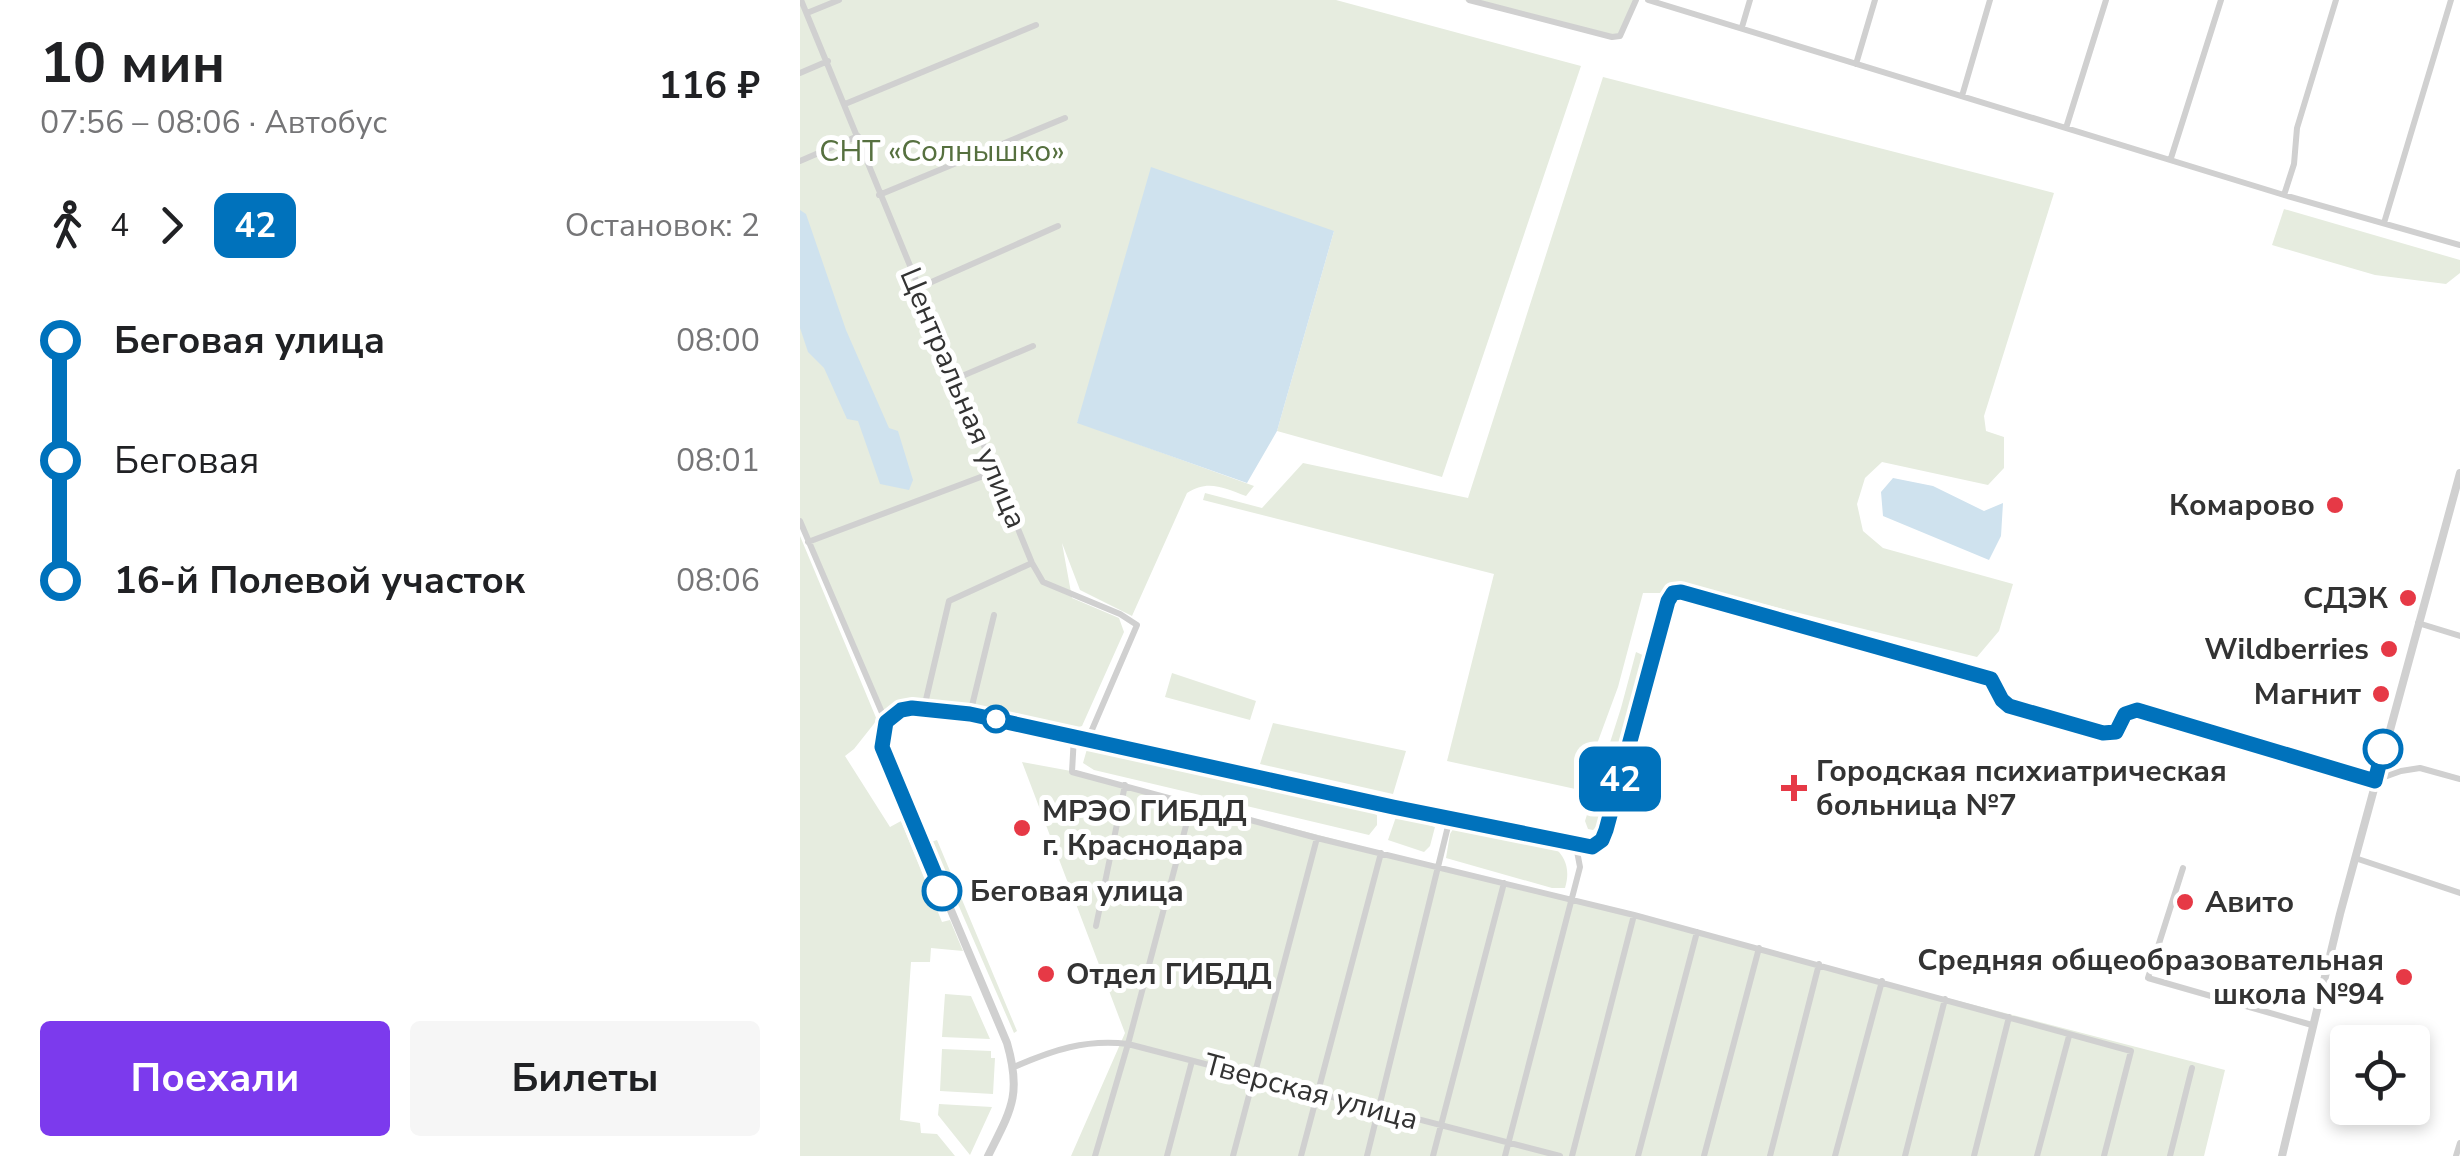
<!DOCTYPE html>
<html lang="ru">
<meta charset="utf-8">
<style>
:root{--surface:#fff;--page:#f6f6f6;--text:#202124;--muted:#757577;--accent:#7c3aed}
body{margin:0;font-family:"Nunito Sans",sans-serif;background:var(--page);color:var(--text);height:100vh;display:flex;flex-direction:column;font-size:38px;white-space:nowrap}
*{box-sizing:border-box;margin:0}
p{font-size:32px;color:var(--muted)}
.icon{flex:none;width:55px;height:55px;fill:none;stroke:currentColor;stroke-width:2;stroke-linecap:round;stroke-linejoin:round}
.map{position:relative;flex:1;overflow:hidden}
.drawer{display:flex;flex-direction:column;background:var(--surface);width:800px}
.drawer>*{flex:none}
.badge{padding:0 20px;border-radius:15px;font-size:35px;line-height:65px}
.buttons{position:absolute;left:1530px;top:1025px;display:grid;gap:20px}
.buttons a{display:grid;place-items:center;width:100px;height:100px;border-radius:10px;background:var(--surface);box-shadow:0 5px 15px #0003;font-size:50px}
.map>.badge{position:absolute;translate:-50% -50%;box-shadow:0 0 0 5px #fff}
.legs{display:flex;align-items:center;gap:15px;height:110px;padding:0 40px;font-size:32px}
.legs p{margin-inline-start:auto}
.headline{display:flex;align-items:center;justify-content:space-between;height:170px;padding:0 40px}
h1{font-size:55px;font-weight:700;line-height:75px}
.button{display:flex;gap:20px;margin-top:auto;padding:20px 40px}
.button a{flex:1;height:115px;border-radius:10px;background:var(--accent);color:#fff;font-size:40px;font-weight:700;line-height:115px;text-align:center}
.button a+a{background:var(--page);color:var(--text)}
ul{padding:0 40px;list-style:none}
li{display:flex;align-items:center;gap:35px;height:120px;font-size:38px}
li i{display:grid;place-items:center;width:15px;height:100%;margin:0 12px;background:currentColor}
li i::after{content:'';width:25px;height:25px;margin:-12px;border:8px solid;border-radius:50%;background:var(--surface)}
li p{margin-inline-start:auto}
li:first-child i{background:linear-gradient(#0000 50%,currentColor 0)}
li:last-child i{background:linear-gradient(currentColor 50%,#0000 0)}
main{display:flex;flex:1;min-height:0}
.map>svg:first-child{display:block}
.green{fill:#e6ecdf}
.water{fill:#cfe2ee}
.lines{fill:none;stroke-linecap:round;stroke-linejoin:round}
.minor{stroke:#d0d0d0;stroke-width:6}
.tertiary{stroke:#d0d0d0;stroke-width:8}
.line-1-casing{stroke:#fff;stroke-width:22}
.line-1{stroke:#0072bc;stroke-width:15}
.poi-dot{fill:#e63946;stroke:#fff;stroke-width:4}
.stop-1-dot{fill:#fff;stroke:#0072bc;stroke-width:5}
.labels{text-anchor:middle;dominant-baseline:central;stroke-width:10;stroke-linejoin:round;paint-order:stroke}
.park-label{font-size:30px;fill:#56703f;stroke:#fff}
.street-label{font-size:30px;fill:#333;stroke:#fff}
.poi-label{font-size:30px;font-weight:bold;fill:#333;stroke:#fff;text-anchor:end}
.stop-label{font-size:30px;font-weight:bold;fill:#333;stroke:#fff;text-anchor:start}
</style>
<main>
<section class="drawer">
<div class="headline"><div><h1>10 мин</h1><p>07:56 – 08:06 · Автобус</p></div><b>116 ₽</b></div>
<div class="legs"><svg class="icon" aria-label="walk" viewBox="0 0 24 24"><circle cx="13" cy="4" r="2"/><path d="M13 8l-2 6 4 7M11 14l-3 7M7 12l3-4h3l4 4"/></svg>4<svg class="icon" aria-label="forward" viewBox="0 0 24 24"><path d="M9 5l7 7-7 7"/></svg><b class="badge" style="background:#0072bc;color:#fff">42</b><p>Остановок: 2</p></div>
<ul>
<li><i style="color:#0072bc"></i><b>Беговая улица</b><p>08:00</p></li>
<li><i style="color:#0072bc"></i><span>Беговая</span><p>08:01</p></li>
<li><i style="color:#0072bc"></i><b>16-й Полевой участок</b><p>08:06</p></li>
</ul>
<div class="button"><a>Поехали</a><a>Билеты</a></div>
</section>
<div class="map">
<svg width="1660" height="1156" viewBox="0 0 1660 1156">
<rect width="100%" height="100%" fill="#fff"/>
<!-- green -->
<path class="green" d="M 0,0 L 536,0 L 781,66 L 642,477 L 477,431 L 534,231 L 277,422 L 454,486 L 446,496 C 424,488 408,479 387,493 L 332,616 L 280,590 L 262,543 L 272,598 L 319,618 L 324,632 L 282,726 L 272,729 L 121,699 L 98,703 L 82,711 L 0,518 Z
M 664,0 L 835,0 L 819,36 Z
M 803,77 L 1254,193 L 1184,416 L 1186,431 L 1204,437 L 1204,468 L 1188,485 L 1082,462 L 1065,478 L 1057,504 L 1063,531 L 1083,548 L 1213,584 L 1199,631 L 1177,657 L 882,584 L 860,593 L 843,593 L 818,687 L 780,790 L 647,761 L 694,574 L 403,500 L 405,493 L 462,508 L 503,463 L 668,498 Z
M 1484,209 L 1660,260 L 1660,273 L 1646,284 L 1575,275 L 1472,245 Z
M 0,536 L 77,720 L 54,749 L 45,756 L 90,827 L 101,821 L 142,922 L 150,920 L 163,951 L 131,948 L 130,962 L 111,962 L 100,1120 L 120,1123 L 121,1133 L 137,1134 L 155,1156 L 0,1156 Z
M 836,652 L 847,657 L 802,821 L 793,830 L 788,829 L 785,821 L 821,708 Z
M 372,673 L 456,701 L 450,720 L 365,697 Z
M 473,723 L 606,751 L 593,794 L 460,764 Z
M 287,749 L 564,808 L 577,815 L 577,825 L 569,835 L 294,770 L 283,763 Z
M 222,762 L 271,771 L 1425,1070 L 1404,1156 L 271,1156 L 325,1033 Z
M 597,814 L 635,827 L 630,846 L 624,852 L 588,840 Z
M 655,826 L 754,847 C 767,858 770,872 765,888 L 752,888 L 646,858 L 650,834 Z
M 137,840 L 217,1031 L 214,1033 L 131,842 Z
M 145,994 L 171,996 L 190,1039 L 142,1037 Z
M 142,1049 L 191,1051 L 191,1058 L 195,1058 L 193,1094 L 140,1091 Z
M 139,1104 L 192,1107 L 170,1155 L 138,1115 Z"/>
<!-- water -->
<path class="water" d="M 351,167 L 534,231 L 477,431 L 447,483 L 277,423 Z
M 0,210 L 6,214 L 46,330 L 89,428 L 98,431 L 113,480 L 109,490 L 80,484 L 58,421 L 47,419 L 24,368 L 8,352 L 0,328 Z
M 1093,478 L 1133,486 L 1184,511 L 1203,503 L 1201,536 L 1189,560 L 1083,516 L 1081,492 Z"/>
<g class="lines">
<!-- minor -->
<path class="minor" d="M 1,0 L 232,563 L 243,582 L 320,614 L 337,625 L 288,739
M 669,0 L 812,37 L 820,36 L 836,0
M 848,0 L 1484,195 L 1660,245
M 7,13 L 39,0
M 942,27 L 950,0
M 1056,64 L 1075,0
M 0,73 L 28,61
M 1162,96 L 1190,0
M 45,104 L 236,25
M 1266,128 L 1306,0
M 1371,158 L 1421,0
M 0,161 L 58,136
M 79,195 L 265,118
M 1484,195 L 1494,164 L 1497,128 L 1536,0
M 1584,223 L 1651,0
M 118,288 L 258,226
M 155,379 L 233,346
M 0,521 L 86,722
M 8,542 L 194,472
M 1618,623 L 1660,636
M 124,708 L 149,601 L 232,563
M 170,714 L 194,615
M 274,736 L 272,772 L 517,838 L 834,915 L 1331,1051 L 1304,1156
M 1576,780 L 1601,771 L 1620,768 L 1660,779
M 1555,858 L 1660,893
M 1383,868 L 1348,978 L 1512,1025
M 296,926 L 325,785
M 214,1067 C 253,1050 285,1039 328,1044 L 760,1156
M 295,1156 L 328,1044 L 392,803
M 367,1156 L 392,1061
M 433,1156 L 517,838
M 501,1156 L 581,853
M 567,1156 L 650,818
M 633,1156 L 704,883
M 705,1156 L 780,867 L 776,846
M 772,1156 L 834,915
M 838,1156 L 897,932
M 904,1156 L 959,948
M 970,1156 L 1019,964
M 1035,1156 L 1082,981
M 1105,1156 L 1145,999
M 1174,1156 L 1209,1017
M 1237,1156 L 1269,1036
M 1370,1156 L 1392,1068
M 1656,1156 L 1660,1143"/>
<!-- tertiary -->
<path class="tertiary" d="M 188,1156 C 211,1110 222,1095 207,1043 L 82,747 L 86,722 L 107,708 L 170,714 L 593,807 L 792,847 L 801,840 L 806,830 L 868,601 L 873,593 L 881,591 L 1191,679 L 1202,700 L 1209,706 L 1288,730 L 1316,732 L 1325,714 L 1337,710 L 1575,781
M 1482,1156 L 1540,914 L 1660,473"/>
</g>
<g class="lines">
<!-- line-1 casing -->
<g class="line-1-casing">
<path id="line-1" d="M 142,891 L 82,747 L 86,722 L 101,710 L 112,708 L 170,714 L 593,807 L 792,847 L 802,840 L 806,830 L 868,601 L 873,593 L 881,592 L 1191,679 L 1202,700 L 1209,706 L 1303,733 L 1316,732 L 1325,714 L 1337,710 L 1575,781 L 1583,749"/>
</g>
<!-- line-1 -->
<use href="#line-1" class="line-1"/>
</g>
<!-- markers -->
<g class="poi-dot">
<circle cx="1535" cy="505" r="10"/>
<circle cx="1608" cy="598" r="10"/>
<circle cx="1589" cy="649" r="10"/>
<circle cx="1581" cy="694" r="10"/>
<path d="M989 773h10v10h10v10h-10v10h-10v-10h-10v-10h10z"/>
<circle cx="222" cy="828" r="10"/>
<circle cx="1385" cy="902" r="10"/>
<circle cx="246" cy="974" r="10"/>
<circle cx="1604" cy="977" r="10"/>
</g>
<g class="stop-1-dot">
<circle cx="196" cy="719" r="12"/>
<circle cx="1583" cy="749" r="18"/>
<circle cx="142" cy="891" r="18"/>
</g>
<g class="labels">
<!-- park labels -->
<g class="park-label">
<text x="142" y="151">СНТ «Солнышко»</text>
</g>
<!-- street labels -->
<g class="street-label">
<text transform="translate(163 398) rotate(67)">Центральная улица</text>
<text transform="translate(511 1092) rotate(15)">Тверская улица</text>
</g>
<!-- poi labels -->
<g class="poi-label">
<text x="1515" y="505">Комарово</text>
<text x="1588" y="598">СДЭК</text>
<text x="1569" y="649">Wildberries</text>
<text x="1561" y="694">Магнит</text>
<text x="1016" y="771" text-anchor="start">Городская психиатрическая<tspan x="1016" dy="34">больница №7</tspan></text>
<text x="242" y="811" text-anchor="start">МРЭО ГИБДД<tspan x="242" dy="34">г. Краснодара</tspan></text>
<text x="1405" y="902" text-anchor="start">Авито</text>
<text x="1584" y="960">Средняя общеобразовательная<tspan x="1584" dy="34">школа №94</tspan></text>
<text x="266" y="974" text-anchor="start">Отдел ГИБДД</text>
</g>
<!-- stop labels -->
<g class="stop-label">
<text x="170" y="891">Беговая улица</text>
</g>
</g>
</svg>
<div class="buttons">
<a><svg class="icon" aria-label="locate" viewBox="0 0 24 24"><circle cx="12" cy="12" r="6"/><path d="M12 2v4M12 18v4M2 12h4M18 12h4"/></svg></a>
</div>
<b class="badge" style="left:820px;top:779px;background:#0072bc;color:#fff">42</b>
</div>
</main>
